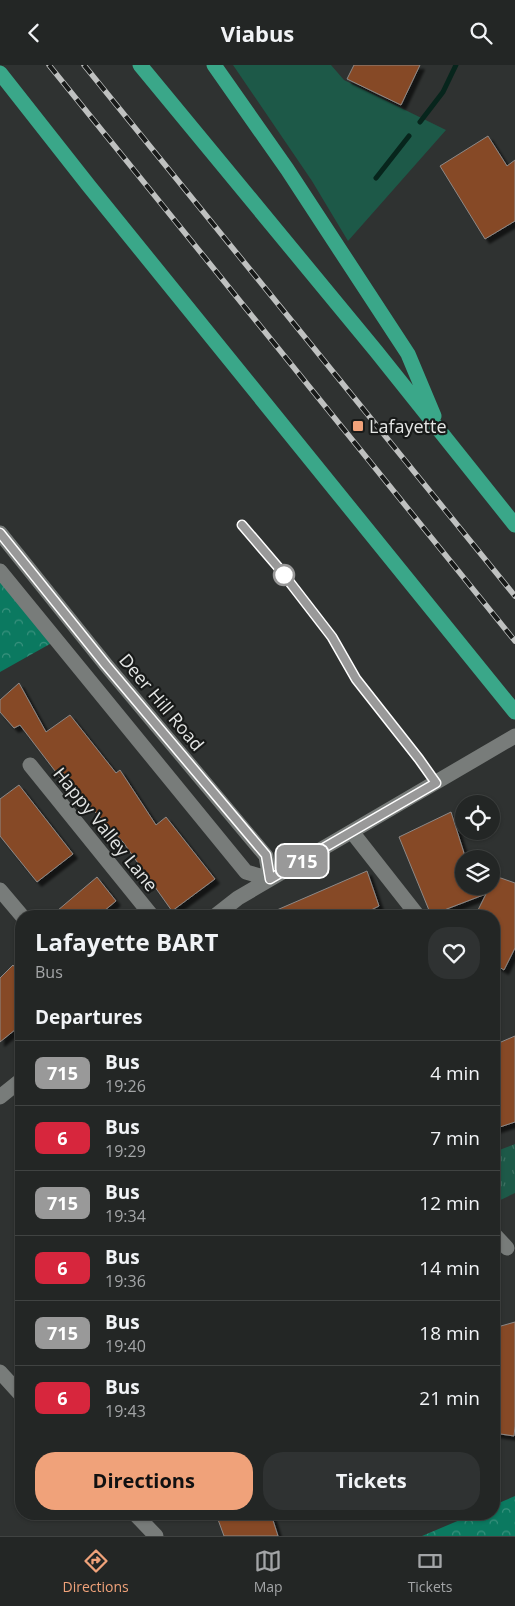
<!DOCTYPE html>
<style>
:root{--surface:#232625;--page:#2f3232;--text:#f1f3f6;--muted:#a3a5a7;--line:#404342;--accent:#f0a27a}
body{margin:0;font-family:"Open Sans",sans-serif;background:var(--page);color:var(--text);height:100vh;display:flex;flex-direction:column;font-size:19px;white-space:nowrap}
*{box-sizing:border-box;margin:0}
p{font-size:16px;color:var(--muted)}
.icon{flex:none;width:28px;height:28px;fill:none;stroke:currentColor;stroke-width:2;stroke-linecap:round;stroke-linejoin:round}
.map{position:relative;flex:1;overflow:hidden}
.details{position:absolute;left:15px;top:845px;width:485px;height:610px;display:flex;flex-direction:column;background:var(--surface);border-radius:20px;box-shadow:0 1px 4px #0004,0 0 0 1px var(--line)}
.details>*{flex:none}
.badge{padding:0 10px;border-radius:8px;font-size:18px;line-height:32px}
.tools{position:absolute;left:455px;top:730px;display:grid;gap:10px}
.tools a{display:grid;place-items:center;width:45px;height:45px;border-radius:50%;background:var(--surface);box-shadow:0 1px 4px #0004,0 0 0 1px var(--line);font-size:25px}
.map>.badge{position:absolute;translate:-50% -50%;box-shadow:0 0 0 2px #fff}
h2{padding:0 20px;font-size:19px;line-height:45px}
.round{display:grid;place-items:center;flex:none;width:52px;height:52px;border-radius:20px;background:var(--page)}
.headline{display:flex;align-items:center;justify-content:space-between;height:85px;padding:0 20px}
h1{font-size:24px;font-weight:700;line-height:38px}
.primary-button{display:flex;gap:10px;margin-top:auto;padding:10px 20px}
.primary-button a{flex:1;height:58px;border-radius:20px;background:var(--accent);color:#111;font-size:20px;font-weight:700;line-height:58px;text-align:center}
.primary-button a+a{background:var(--page);color:var(--text)}
ul{padding:0;list-style:none}
li{display:flex;align-items:center;gap:15px;height:65px;padding:0 20px;border-top:1px solid var(--line)}
li div{flex:1}
li b{display:block;font-size:19px}
li em{font-style:normal}
li .badge{min-width:55px;font-weight:700;text-align:center}
header{display:flex;justify-content:space-between;align-items:center;height:65px;padding:0 20px;background:var(--surface);font-size:22px;font-weight:700}
.tab-bar{display:flex;justify-content:space-around;align-items:center;height:70px;border-top:1px solid var(--line);background:var(--surface);font-size:14px;color:var(--muted)}
.tab-bar a{display:grid;justify-items:center;gap:2px}
.tab-bar .selected{color:var(--accent)}
.map>svg:first-child{display:block}
.grass{fill:url(#grass-tufts)}
.forest{fill:url(#forest-crowns)}
.park{fill:#1d5948}
.lines{fill:none;stroke-linecap:round;stroke-linejoin:round}
.stream{stroke:#07251c;stroke-width:5}
.building{fill:#864825;stroke:#8d8987;filter:url(#shadow)}
.minor{stroke:#787c7a;stroke-width:15}
.tertiary{stroke:#787c7a;stroke-width:15}
.motorway{stroke:#3aa789;stroke-width:15}
.rail-casing{stroke:#bfc1c0;stroke-width:5.5}
.rail{stroke:#181a19;stroke-width:4;stroke-dasharray:11;stroke-linecap:butt}
.line-casing{stroke:#fff;stroke-width:11}
.line{stroke:#999;stroke-width:8}
.poi-dot{fill:#f0a27a;stroke:#181a19;stroke-width:2}
.stop-dot{fill:#fff;stroke:#999;stroke-width:2.5}
.labels{text-anchor:middle;dominant-baseline:central;stroke-width:4.5;stroke-linejoin:round;paint-order:stroke}
.poi-label{font-size:18px;fill:#e4e6e5;stroke:#181a19;text-anchor:start}
.street-label{font-size:18px;fill:#e4e6e5;stroke:#181a19}
</style>
<header><svg class="icon" aria-label="back" viewBox="0 0 24 24"><path d="M15 5l-7 7 7 7"/></svg>Viabus<svg class="icon" aria-label="search" viewBox="0 0 24 24"><circle cx="10" cy="10" r="6"/><path d="M15 15l6 6"/></svg></header>
<div class="map">
<svg width="515" height="1471" viewBox="0 0 515 1471">
<defs>
<pattern id="grass-tufts" width="24" height="20" patternUnits="userSpaceOnUse" patternTransform="scale(1.25)"><rect width="24" height="20" fill="#1d5948"/><path d="M3 7l-1-3M5 7V3M7 7l1-3M15 17l-1-3M17 17v-4M19 17l1-3" fill="none" stroke="#3e7162"/></pattern>
<pattern id="forest-crowns" width="20" height="18" patternUnits="userSpaceOnUse" patternTransform="scale(1.25)"><rect width="20" height="18" fill="#0b7960"/><path d="M2 6a3 3 0 1 1 6 0M12 15a3 3 0 1 1 6 0" fill="none" stroke="#3a927e"/></pattern>
<filter id="shadow"><feDropShadow dx="4.5" dy="4.5" stdDeviation="1" flood-color="#0009"/></filter>
</defs>
<rect width="100%" height="100%" fill="#2f3231"/>
<!-- grass -->
<path class="grass" d="M 515,1079 L 515,1128 L 494,1138 L 494,1087 Z"/>
<!-- forest -->
<path class="forest" d="M 0,506 L 57,575 L 0,607 Z
M 515,1431 L 515,1471 L 422,1471 L 474,1449 L 494,1449 L 494,1440 Z"/>
<!-- park -->
<path class="park" d="M 233,0 L 331,0 L 344,15 L 446,65 L 348,176 L 312,116 Z"/>
<g class="lines">
<!-- stream -->
<path class="stream" d="M 420,57 L 443,27 L 456,0
M 376,113 L 409,71"/>
</g>
<!-- building -->
<path class="building" d="M 354,0 L 420,0 L 401,40 L 347,14 Z
M 488,71 L 507,101 L 515,95 L 515,156 L 485,174 L 440,101 Z
M 19,618 L 46,667 L 70,650 L 116,708 L 120,705 L 156,760 L 166,752 L 215,814 L 172,846 L 123,777 L 71,721 L 68,723 L 20,660 L 14,663 L 0,647 L 0,635 Z
M 19,720 L 73,789 L 37,817 L 0,771 L 0,734 Z
M 451,747 L 464,788 L 464,821 L 491,821 L 495,811 L 515,818 L 515,883 L 504,905 L 494,899 L 494,851 L 475,851 L 486,829 L 431,850 L 399,772 Z
M 367,806 L 379,841 L 359,851 L 263,851 Z
M 97,812 L 116,836 L 98,851 L 51,851 Z
M 13,900 L 21,910 L 21,960 L 0,977 L 0,913 Z
M 515,971 L 515,1057 L 494,1064 L 494,980 Z
M 515,1257 L 515,1361 L 514,1371 L 494,1368 L 494,1263 Z
M 216,1449 L 271,1449 L 278,1471 L 224,1471 Z"/>
<g class="lines">
<!-- minor -->
<path class="minor" d="M 30,700 L 152,851
M 352,767 L 418,851
M 0,825 L 22,851
M 494,1169 L 507,1183
M 0,1307 L 21,1330
M 135,1449 L 156,1471"/>
<!-- tertiary -->
<path class="tertiary" d="M 0,468 L 106,600 L 266,791 L 270,814
M 0,506 L 246,807 L 270,814
M 215,851 L 238,833 L 515,671
M 0,1032 L 21,1015"/>
<!-- motorway -->
<path class="motorway" d="M 140,0 L 376,286 L 515,460
M 214,0 L 287,104 L 408,289 L 434,351
M 0,8 L 89,121 L 515,647"/>
<!-- rail casing -->
<g class="rail-casing">
<path id="rail" d="M 49,0 L 515,576
M 84,0 L 515,531"/>
</g>
<!-- rail -->
<use href="#rail" class="rail"/>
</g>
<g class="lines">
<!-- line casing -->
<g class="line-casing">
<path id="line" d="M 0,468 L 106,600 L 266,790 L 270,814 L 436,718 L 419,694 L 356,614 L 332,572 L 278,502 L 242,460"/>
</g>
<!-- line -->
<use href="#line" class="line"/>
</g>
<!-- markers -->
<rect class="poi-dot" x="352" y="355" width="12" height="12" rx="2.5"/>
<circle class="stop-dot" cx="284" cy="510" r="10"/>
<g class="labels">
<!-- poi labels -->
<g class="poi-label">
<text x="369" y="361">Lafayette</text>
</g>
<!-- street labels -->
<g class="street-label">
<text transform="translate(162 637) rotate(50)">Deer Hill Road</text>
<text transform="translate(106 764) rotate(51)">Happy Valley Lane</text>
</g>
</g>
</svg>
<div class="tools">
<a><svg class="icon" aria-label="locate" viewBox="0 0 24 24"><circle cx="12" cy="12" r="6"/><path d="M12 2v4M12 18v4M2 12h4M18 12h4"/></svg></a>
<a><svg class="icon" aria-label="layers" viewBox="0 0 24 24"><path d="M12 4l9 5-9 5-9-5zM3 14l9 5 9-5"/></svg></a>
</div>
<b class="badge" style="left:302px;top:796px;background:#999;color:#fff">715</b>
<section class="details">
<div class="headline"><div><h1>Lafayette BART</h1><p>Bus</p></div><a class="round"><svg class="icon" aria-label="heart" viewBox="0 0 24 24"><path d="M12 20l-8-8c-3-5 5-10 8-4 3-6 11-1 8 4z"/></svg></a></div>
<h2>Departures</h2>
<ul>
<li><span class="badge" style="background:#999;color:#fff">715</span><div><b>Bus</b><p>19:26</p></div><em>4 min</em></li>
<li><span class="badge" style="background:#d7263d;color:#fff">6</span><div><b>Bus</b><p>19:29</p></div><em>7 min</em></li>
<li><span class="badge" style="background:#999;color:#fff">715</span><div><b>Bus</b><p>19:34</p></div><em>12 min</em></li>
<li><span class="badge" style="background:#d7263d;color:#fff">6</span><div><b>Bus</b><p>19:36</p></div><em>14 min</em></li>
<li><span class="badge" style="background:#999;color:#fff">715</span><div><b>Bus</b><p>19:40</p></div><em>18 min</em></li>
<li><span class="badge" style="background:#d7263d;color:#fff">6</span><div><b>Bus</b><p>19:43</p></div><em>21 min</em></li>
</ul>
<div class="primary-button"><a>Directions</a><a>Tickets</a></div>
</section>
</div>
<nav class="tab-bar">
<a class="selected"><svg class="icon" aria-label="directions" viewBox="0 0 24 24"><path d="M12 3l9 9-9 9-9-9zM9 14v-3h6M13 9l2 2-2 2"/></svg>Directions</a>
<a><svg class="icon" aria-label="map" viewBox="0 0 24 24"><path d="M3 6l6-2 6 2 6-2v14l-6 2-6-2-6 2zM9 4v14M15 6v14"/></svg>Map</a>
<a><svg class="icon" aria-label="tickets" viewBox="0 0 24 24"><path d="M3 7h18v10H3zM15 7v10"/></svg>Tickets</a>
</nav>
